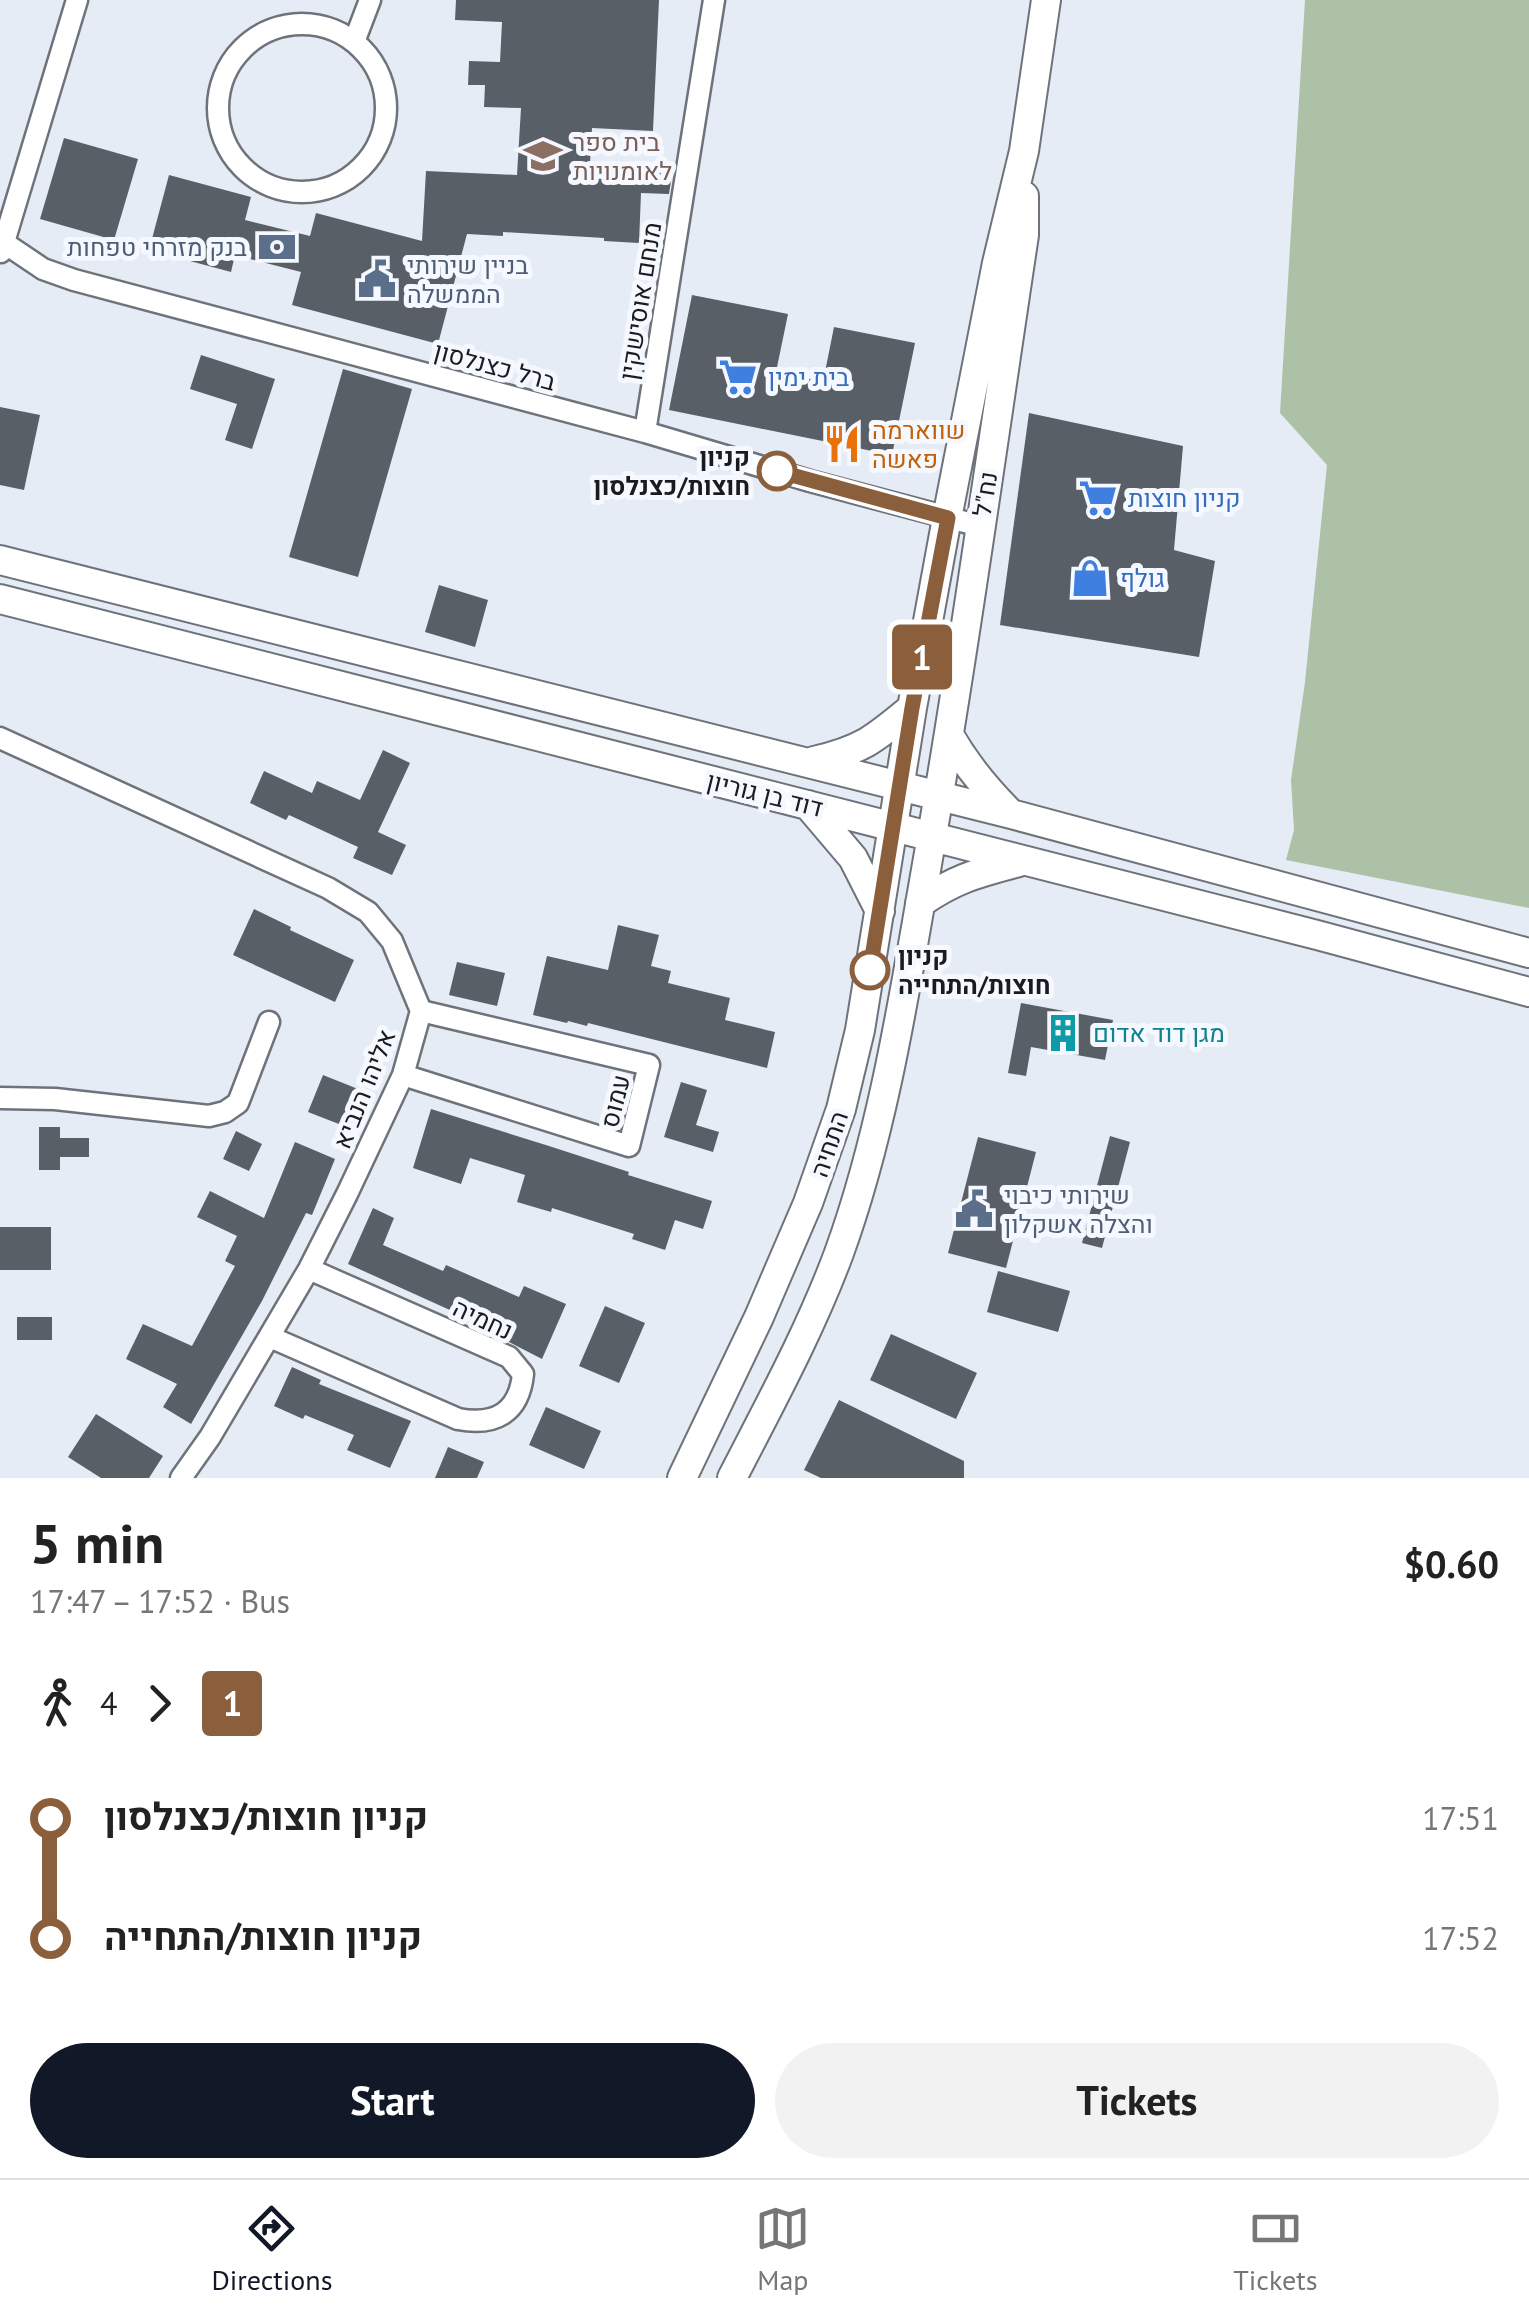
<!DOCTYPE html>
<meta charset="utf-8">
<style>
:root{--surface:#fff;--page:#f2f2f2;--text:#222;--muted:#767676;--line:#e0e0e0;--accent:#111827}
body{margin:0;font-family:"PT Sans",Heebo,sans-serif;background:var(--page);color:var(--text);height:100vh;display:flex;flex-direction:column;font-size:38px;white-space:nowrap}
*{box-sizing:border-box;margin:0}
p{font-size:32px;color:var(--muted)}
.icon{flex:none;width:55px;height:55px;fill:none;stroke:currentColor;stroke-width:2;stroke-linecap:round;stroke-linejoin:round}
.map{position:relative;height:1478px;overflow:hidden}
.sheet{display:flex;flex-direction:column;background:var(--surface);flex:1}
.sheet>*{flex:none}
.badge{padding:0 20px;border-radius:8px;font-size:35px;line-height:65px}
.map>.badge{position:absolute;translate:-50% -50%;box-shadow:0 0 0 5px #fff}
.legs{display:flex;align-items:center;gap:15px;height:110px;padding:0 30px;font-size:32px}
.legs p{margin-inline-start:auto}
.headline{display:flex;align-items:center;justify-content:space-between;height:170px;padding:0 30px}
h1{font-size:55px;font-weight:800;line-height:75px}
.cta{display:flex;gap:20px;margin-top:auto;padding:20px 30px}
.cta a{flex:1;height:115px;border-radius:60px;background:var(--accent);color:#fff;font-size:40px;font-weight:800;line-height:115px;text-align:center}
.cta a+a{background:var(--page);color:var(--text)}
ul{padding:0 30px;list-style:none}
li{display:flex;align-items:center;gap:35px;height:120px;font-size:38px}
li i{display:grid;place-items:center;width:15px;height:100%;margin:0 12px;background:currentColor}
li i::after{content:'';width:25px;height:25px;margin:-12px;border:8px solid;border-radius:50%;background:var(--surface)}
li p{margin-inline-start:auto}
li:first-child i{background:linear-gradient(#0000 50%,currentColor 0)}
li:last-child i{background:linear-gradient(currentColor 50%,#0000 0)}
.menu{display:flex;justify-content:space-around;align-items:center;height:140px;border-top:2px solid var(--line);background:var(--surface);font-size:28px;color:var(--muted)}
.menu a{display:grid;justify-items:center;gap:5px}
.menu .current{color:var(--accent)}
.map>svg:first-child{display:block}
.green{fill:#acc1a5}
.building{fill:#595f66}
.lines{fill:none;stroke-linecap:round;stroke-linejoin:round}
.street-casing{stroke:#6e737b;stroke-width:25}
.secondary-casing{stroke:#6e737b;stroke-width:32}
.street{stroke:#fff;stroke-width:20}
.secondary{stroke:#fff;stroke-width:28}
.line-1-casing{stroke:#fff;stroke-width:22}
.line-1{stroke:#8b5e3c;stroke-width:15}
.stop-1-dot{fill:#fff;stroke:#8b5e3c;stroke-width:5}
.labels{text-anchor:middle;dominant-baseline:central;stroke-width:10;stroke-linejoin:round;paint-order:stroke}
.education-label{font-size:25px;fill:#785e54;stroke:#f5f9ff;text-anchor:start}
.service-label{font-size:25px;fill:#4e5e75;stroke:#f5f9ff;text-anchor:start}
.street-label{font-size:25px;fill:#191b1f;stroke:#f5f9ff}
.shop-label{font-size:25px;fill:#366cbe;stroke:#f5f9ff;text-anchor:start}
.food-label{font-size:25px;fill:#c56008;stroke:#f5f9ff;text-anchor:start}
.stop-label{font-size:25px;font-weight:bold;fill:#191b1f;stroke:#f5f9ff;text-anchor:end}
.culture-label{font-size:25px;fill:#0d838f;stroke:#f5f9ff;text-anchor:start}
</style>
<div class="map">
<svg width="1529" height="1478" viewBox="0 0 1529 1478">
<rect width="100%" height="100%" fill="#e6ecf5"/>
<!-- green -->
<path class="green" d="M 1305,0 L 1529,0 L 1529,908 L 1286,860 L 1294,830 L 1291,780 L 1305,682 L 1327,465 L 1280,413 Z"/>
<!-- building -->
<path class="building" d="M 456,0 L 659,0 L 653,131 L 592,128 L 590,163 L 673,167 L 669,194 L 641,193 L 639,243 L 604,241 L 604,238 L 503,232 L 503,236 L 467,234 L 438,344 L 292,305 L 301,272 L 235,255 L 231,272 L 149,250 L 169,175 L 251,197 L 245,220 L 310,236 L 316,213 L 422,241 L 426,171 L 517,175 L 521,108 L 484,107 L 485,85 L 468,85 L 469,61 L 500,62 L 502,22 L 455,20 Z
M 64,138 L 138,159 L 114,240 L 40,219 Z
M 692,295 L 788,314 L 776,372 L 823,382 L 834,327 L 915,343 L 892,455 L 669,410 Z
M 201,355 L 275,379 L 252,449 L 225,440 L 237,404 L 190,389 Z
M 343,369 L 412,389 L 358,577 L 289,557 Z
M 0,407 L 40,415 L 24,490 L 0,485 Z
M 1029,413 L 1183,446 L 1174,550 L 1215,561 L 1199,657 L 1000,625 Z
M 439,585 L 488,600 L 475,647 L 425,632 Z
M 383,750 L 410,763 L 378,832 L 406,845 L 392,875 L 353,858 L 358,847 L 289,815 L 286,820 L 250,803 L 264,771 L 312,793 L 317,781 L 360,800 Z
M 254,909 L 291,927 L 290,930 L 354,960 L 335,1002 L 233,955 Z
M 618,925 L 659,935 L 651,966 L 671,971 L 668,983 L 730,998 L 725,1020 L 775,1032 L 767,1068 L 588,1023 L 587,1026 L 568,1021 L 567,1023 L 533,1015 L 547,956 L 608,970 Z
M 457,962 L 505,973 L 497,1006 L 449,995 Z
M 1021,1003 L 1113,1020 L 1105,1060 L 1031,1047 L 1026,1076 L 1008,1073 Z
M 323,1075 L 358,1089 L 344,1126 L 308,1112 Z
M 681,1082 L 707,1090 L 696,1125 L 719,1132 L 713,1152 L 664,1137 Z
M 431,1109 L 549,1146 L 629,1172 L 628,1175 L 712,1201 L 703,1229 L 675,1220 L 665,1250 L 632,1239 L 634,1234 L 552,1208 L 551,1212 L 517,1202 L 525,1175 L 470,1158 L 461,1184 L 413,1168 Z
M 39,1127 L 60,1127 L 60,1138 L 89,1138 L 89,1157 L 60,1157 L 60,1170 L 39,1170 Z
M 236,1131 L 262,1144 L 249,1171 L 223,1159 Z
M 1110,1136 L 1130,1142 L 1102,1248 L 1082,1243 Z
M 978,1137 L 1036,1152 L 1006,1268 L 948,1253 Z
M 295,1142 L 335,1159 L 312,1215 L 306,1213 L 262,1301 L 191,1424 L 163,1407 L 177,1384 L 126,1359 L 143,1324 L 192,1346 L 235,1266 L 225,1261 L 237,1236 L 197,1217 L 210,1191 L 264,1218 Z
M 373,1208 L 394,1218 L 383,1245 L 443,1271 L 446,1265 L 519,1297 L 524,1286 L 566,1304 L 542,1359 L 501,1338 L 503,1334 L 348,1264 Z
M 0,1227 L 51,1227 L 51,1270 L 0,1270 Z
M 998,1271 L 1070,1291 L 1058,1332 L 987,1312 Z
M 605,1306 L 645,1323 L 619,1383 L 579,1366 Z
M 17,1317 L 52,1317 L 52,1340 L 17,1340 Z
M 891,1334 L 977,1373 L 956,1419 L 870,1380 Z
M 292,1367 L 321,1380 L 319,1384 L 411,1421 L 390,1468 L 347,1450 L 354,1435 L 305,1415 L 303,1419 L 274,1406 Z
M 839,1400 L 964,1461 L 964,1478 L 821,1478 L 804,1470 Z
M 546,1407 L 601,1431 L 584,1469 L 529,1445 Z
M 96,1414 L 163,1456 L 149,1478 L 101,1478 L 68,1457 Z
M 448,1447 L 484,1462 L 477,1478 L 435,1478 Z"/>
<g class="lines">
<!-- street casing -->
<g class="street-casing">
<path id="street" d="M218 108a84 84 0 1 1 168 0a84 84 0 1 1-168 0Z
M 354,42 L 370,0
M 0,240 L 43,269 L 74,280 L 645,432 L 810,481 L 980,526
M 1,252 L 77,0
M 645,432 L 714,0
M 0,738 L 328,888 L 368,912 L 392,941 L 421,1011 L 403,1075 L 347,1194 L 309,1269 L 210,1437 L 181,1478
M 403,1075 L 629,1146 L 649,1065 L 421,1011
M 0,1098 L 55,1099 L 209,1116 L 225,1112 L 238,1103 L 269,1022
M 270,1337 L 458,1419 C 495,1426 519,1413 523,1374 L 509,1357 L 309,1269"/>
</g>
<!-- secondary casing -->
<g class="secondary-casing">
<path id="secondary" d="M 0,560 L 1011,814 L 1529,953
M 0,599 L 1317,935 L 1529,992
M 949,735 C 966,765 986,789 1010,813
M 814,761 C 862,750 875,739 912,708
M 808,805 L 853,858 L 880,911
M 920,903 C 956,878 978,873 1019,862
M 682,1478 L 759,1317 L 808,1203 L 841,1109 L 860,1030 L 912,708 L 947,518 L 997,263 L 1024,151 L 1046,0
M 732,1478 C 770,1404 810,1331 839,1253 C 883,1132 904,996 926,870 C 963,659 992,447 1024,235 L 1024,196"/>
</g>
<!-- street -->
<use href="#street" class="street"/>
<!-- secondary -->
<use href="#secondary" class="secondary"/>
</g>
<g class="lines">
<!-- line-1 casing -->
<g class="line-1-casing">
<path id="line-1" d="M 777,471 L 948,518 L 912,708 L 870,970"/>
</g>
<!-- line-1 -->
<use href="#line-1" class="line-1"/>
</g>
<!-- icons -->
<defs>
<g id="school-bare" transform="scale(3)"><path d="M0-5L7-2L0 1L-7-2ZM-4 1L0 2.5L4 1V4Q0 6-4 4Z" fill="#8d6e63" stroke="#f5f9ff" stroke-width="2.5" paint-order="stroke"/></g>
<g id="bank-bare" transform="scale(3)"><path d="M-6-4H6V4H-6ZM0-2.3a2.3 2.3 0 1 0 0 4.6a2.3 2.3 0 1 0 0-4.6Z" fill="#5c6f8a" stroke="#f5f9ff" stroke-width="2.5" paint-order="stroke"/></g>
<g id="civic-bare" transform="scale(3)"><path d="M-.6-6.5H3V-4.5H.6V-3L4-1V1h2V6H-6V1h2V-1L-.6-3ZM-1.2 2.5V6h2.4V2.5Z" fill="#5c6f8a" stroke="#f5f9ff" stroke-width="2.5" paint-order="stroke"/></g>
<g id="supermarket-bare" transform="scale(3)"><path d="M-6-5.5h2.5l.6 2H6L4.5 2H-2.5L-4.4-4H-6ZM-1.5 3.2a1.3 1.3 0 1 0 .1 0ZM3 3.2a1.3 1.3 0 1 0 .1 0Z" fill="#3f7fe0" stroke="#f5f9ff" stroke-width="2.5" paint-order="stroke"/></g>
<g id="restaurant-bare" transform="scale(3)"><path d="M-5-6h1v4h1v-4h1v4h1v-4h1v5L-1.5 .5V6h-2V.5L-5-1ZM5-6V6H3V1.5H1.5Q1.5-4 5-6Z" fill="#e8710a" stroke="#f5f9ff" stroke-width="2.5" paint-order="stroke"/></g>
<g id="shop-bare" transform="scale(3)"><path d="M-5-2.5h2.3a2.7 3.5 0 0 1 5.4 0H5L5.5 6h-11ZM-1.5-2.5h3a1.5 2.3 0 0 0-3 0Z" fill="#3f7fe0" stroke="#f5f9ff" stroke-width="2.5" paint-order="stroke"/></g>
<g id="building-bare" transform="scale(3)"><path d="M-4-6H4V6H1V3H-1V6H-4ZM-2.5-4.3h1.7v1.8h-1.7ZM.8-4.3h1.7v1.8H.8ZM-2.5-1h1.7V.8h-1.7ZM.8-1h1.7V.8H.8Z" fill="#0f9aa8" stroke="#f5f9ff" stroke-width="2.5" paint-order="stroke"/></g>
</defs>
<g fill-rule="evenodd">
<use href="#school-bare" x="543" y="156"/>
<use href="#bank-bare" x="277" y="247"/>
<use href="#civic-bare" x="377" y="279"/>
<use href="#supermarket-bare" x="738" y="377"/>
<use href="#restaurant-bare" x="842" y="444"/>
<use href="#supermarket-bare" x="1098" y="498"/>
<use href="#shop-bare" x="1090" y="578"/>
<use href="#building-bare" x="1063" y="1033"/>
<use href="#civic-bare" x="974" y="1209"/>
</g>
<!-- markers -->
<g class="stop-1-dot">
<circle cx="777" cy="471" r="18"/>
<circle cx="870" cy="970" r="18"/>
</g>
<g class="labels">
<!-- education labels -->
<g class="education-label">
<text x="573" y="142">בית ספר<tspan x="573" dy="29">לאומנויות</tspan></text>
</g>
<!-- service labels -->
<g class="service-label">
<text x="247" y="247" text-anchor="end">בנק מזרחי טפחות</text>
<text x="407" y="265">בניין שירותי<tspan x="407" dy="29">הממשלה</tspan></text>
<text x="1004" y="1195">שירותי כיבוי<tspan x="1004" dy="29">והצלה אשקלון</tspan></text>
</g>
<!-- street labels -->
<g class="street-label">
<text transform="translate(640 301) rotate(-81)">מנחם אוסישקין</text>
<text transform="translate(495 366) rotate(15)">ברל כצנלסון</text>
<text transform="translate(985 494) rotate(-81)">נח"ל</text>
<text transform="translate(765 794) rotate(14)">דוד בן גוריון</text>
<text transform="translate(364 1089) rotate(-68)">אליהו הנביא</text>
<text transform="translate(615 1101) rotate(-76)">עמוס</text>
<text transform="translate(829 1144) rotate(-71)">התחיה</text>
<text transform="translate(483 1319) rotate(25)">נחמיה</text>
</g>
<!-- shop labels -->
<g class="shop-label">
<text x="768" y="377">בית ימין</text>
<text x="1128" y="498">קניון חוצות</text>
<text x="1120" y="578">גולף</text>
</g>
<!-- food labels -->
<g class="food-label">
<text x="872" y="430">שווארמה<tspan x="872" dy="29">פאשה</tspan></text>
</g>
<!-- stop labels -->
<g class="stop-label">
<text x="750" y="457">קניון<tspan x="750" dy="29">חוצות/כצנלסון</tspan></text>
<text x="898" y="956" text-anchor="start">קניון<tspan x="898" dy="29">חוצות/התחייה</tspan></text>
</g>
<!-- culture labels -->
<g class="culture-label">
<text x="1093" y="1033">מגן דוד אדום</text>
</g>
</g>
</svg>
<b class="badge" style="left:922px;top:657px;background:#8b5e3c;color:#fff">1</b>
</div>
<section class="sheet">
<div class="headline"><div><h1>5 min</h1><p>17:47 – 17:52 · Bus</p></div><b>$0.60</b></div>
<div class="legs"><svg class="icon" aria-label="walk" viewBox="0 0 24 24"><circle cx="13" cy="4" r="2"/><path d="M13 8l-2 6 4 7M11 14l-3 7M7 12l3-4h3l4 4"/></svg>4<svg class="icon" aria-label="forward" viewBox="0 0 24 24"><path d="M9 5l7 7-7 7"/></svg><b class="badge" style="background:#8b5e3c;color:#fff">1</b></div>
<ul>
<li><i style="color:#8b5e3c"></i><b>קניון חוצות/כצנלסון</b><p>17:51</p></li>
<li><i style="color:#8b5e3c"></i><b>קניון חוצות/התחייה</b><p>17:52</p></li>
</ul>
<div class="cta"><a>Start</a><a>Tickets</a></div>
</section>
<nav class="menu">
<a class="current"><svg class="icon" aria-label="directions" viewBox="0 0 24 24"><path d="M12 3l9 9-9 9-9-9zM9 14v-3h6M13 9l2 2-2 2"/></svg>Directions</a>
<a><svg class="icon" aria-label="map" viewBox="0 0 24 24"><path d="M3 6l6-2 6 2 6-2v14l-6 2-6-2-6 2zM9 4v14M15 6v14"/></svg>Map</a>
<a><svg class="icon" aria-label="tickets" viewBox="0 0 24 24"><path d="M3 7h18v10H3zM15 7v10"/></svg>Tickets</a>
</nav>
